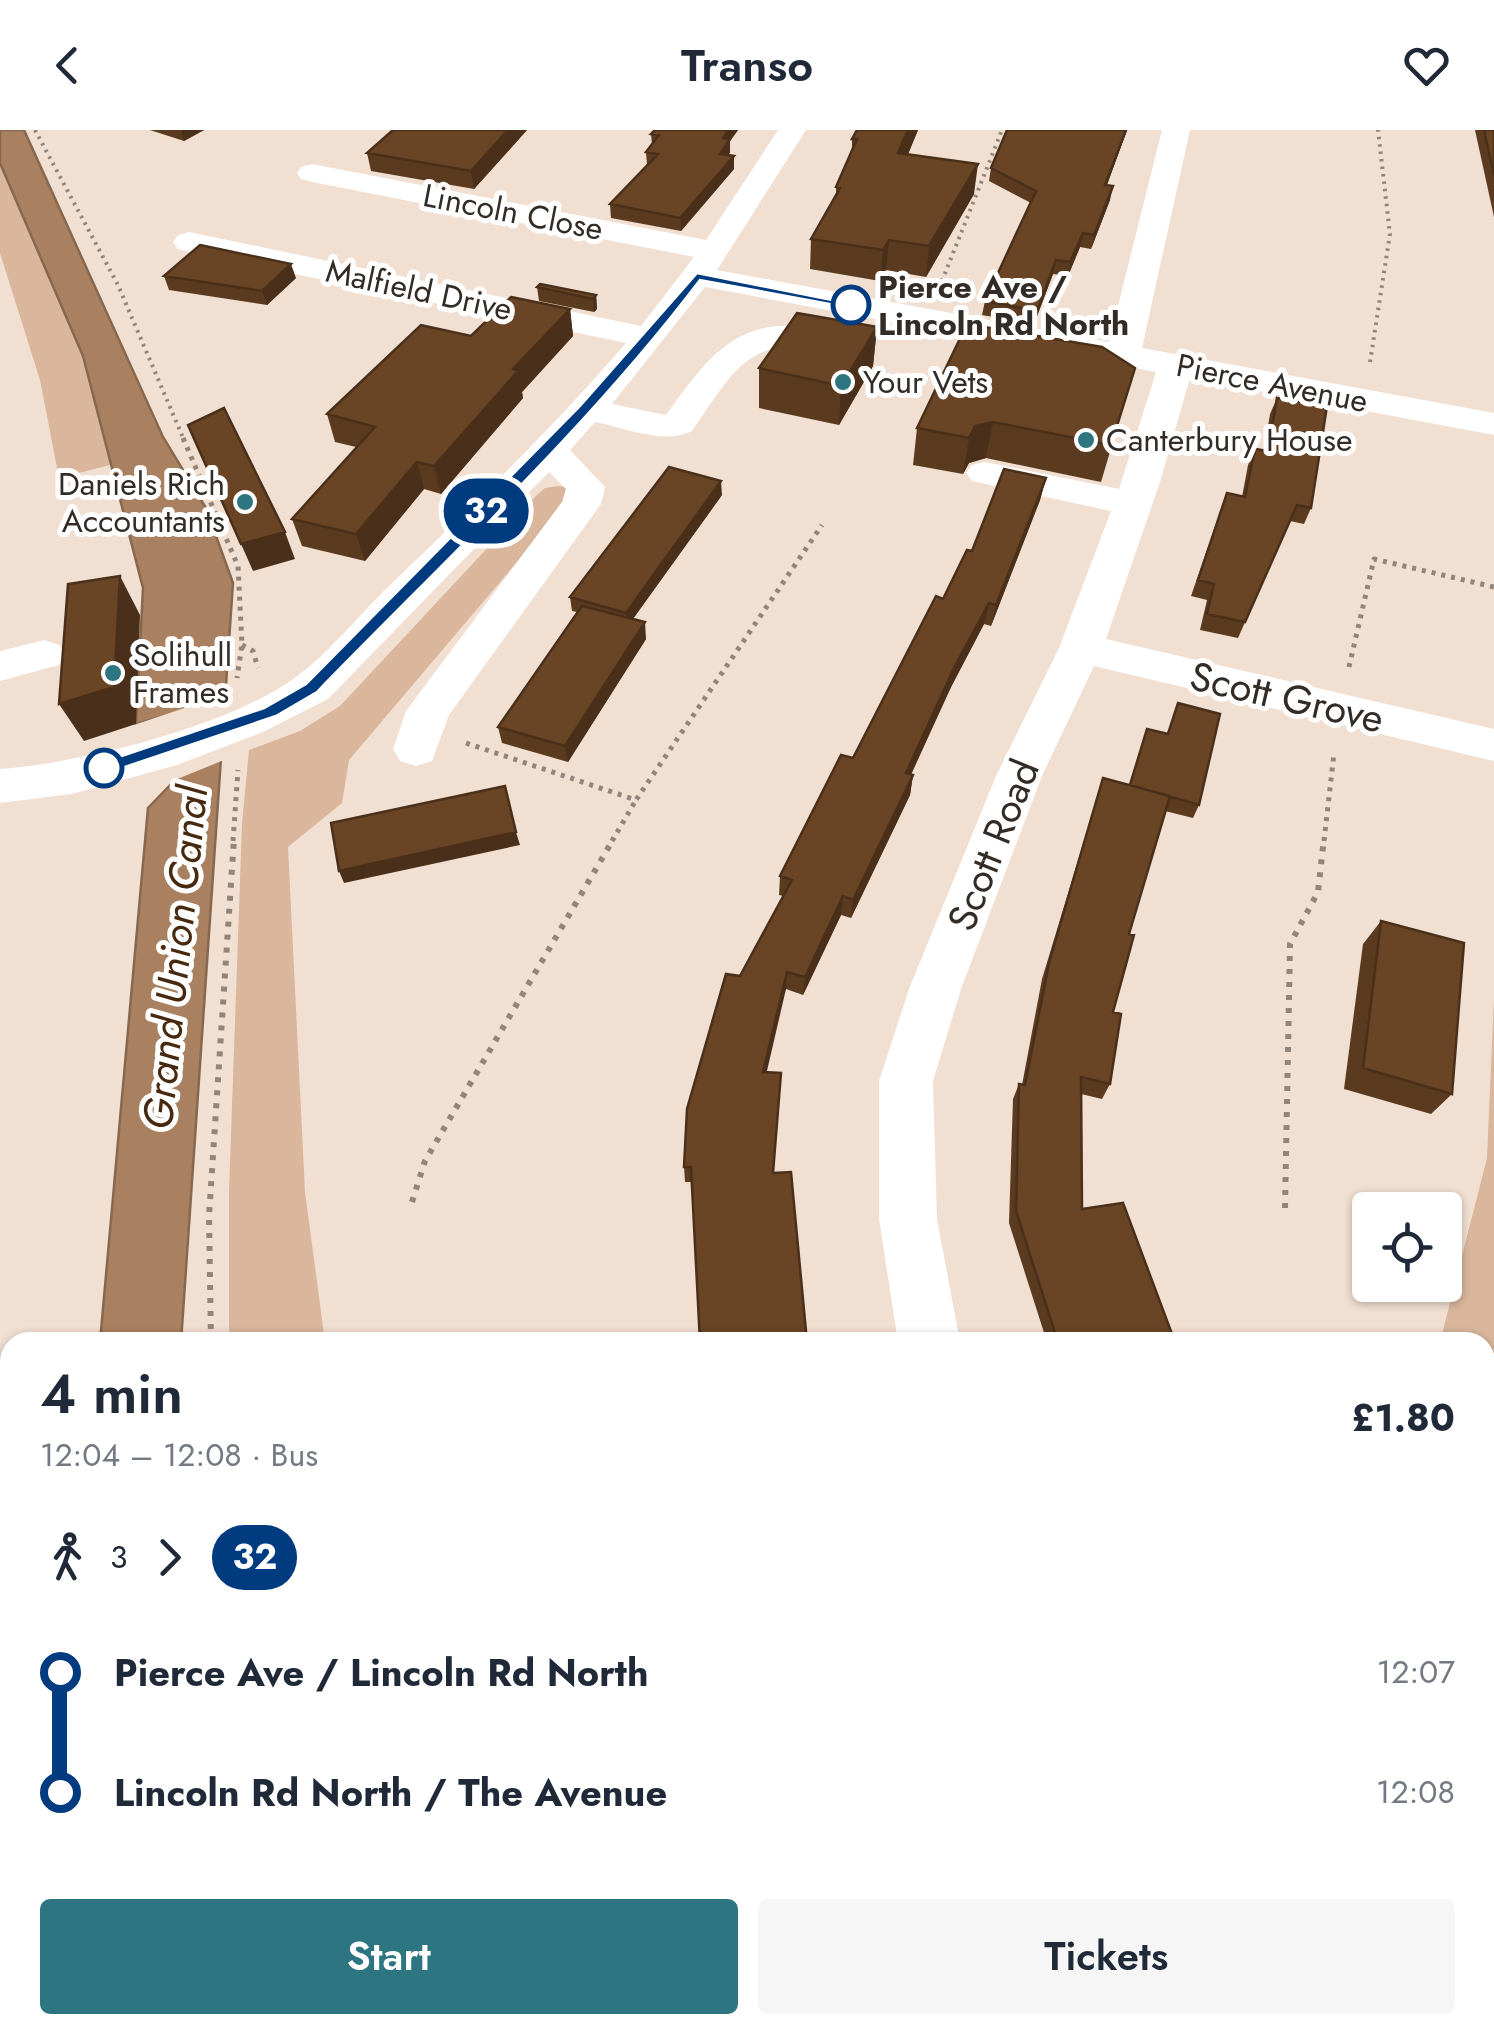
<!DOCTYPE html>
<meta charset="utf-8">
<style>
:root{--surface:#fff;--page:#f6f6f7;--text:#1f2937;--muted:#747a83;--accent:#2d7580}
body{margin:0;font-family:Jost,sans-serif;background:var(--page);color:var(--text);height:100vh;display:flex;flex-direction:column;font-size:38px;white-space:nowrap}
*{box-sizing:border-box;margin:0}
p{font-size:32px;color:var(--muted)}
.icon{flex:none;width:55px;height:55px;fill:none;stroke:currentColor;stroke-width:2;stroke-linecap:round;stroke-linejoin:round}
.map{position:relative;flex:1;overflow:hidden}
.drawer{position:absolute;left:0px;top:1202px;width:1495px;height:702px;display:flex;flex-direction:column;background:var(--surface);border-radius:30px 30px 0 0;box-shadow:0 2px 8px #0004}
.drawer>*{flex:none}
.badge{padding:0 20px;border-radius:32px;font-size:35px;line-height:65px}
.fabs{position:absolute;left:1352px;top:1062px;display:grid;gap:20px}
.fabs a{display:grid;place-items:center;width:110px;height:110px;border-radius:10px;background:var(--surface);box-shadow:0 2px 8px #0004;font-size:50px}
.map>.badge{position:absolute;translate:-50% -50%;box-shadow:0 0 0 5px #fff}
.legs{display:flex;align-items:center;gap:15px;height:110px;padding:0 40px;font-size:32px}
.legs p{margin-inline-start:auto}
.overview{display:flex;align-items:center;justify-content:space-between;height:170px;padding:0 40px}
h1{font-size:55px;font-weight:600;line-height:75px}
.action{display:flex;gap:20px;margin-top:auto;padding:20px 40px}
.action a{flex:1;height:115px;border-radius:10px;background:var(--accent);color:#fff;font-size:40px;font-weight:600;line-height:115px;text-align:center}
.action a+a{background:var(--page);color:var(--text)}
ul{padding:0 40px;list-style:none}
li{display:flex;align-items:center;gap:35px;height:120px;font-size:38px}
li i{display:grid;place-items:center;width:15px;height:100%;margin:0 12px;background:currentColor}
li i::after{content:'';width:25px;height:25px;margin:-12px;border:8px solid;border-radius:50%;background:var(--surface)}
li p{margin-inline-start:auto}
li:first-child i{background:linear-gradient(#0000 50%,currentColor 0)}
li:last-child i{background:linear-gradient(currentColor 50%,#0000 0)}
header{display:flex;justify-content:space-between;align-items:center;height:130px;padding:0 40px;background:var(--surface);font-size:45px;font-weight:600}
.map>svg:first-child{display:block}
.green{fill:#d9b69c}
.water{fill:#aa8160;stroke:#86674f;stroke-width:2.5}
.pier{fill:#f1dfd1}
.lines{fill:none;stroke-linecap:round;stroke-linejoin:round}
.path-far3{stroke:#91857b;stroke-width:4;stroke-dasharray:2.5 5;stroke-linecap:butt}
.path-far2{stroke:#91857b;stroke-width:5;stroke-dasharray:4 6;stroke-linecap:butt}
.path-far1{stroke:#91857b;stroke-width:6;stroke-dasharray:5 8;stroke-linecap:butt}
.path{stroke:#91857b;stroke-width:8;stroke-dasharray:6 10;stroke-linecap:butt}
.minor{fill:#fff;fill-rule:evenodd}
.wall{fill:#5b3b20}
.shaded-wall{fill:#4a301a}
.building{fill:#6a4525;stroke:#4a301a;stroke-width:2.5}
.line-1{fill:#003b80;stroke:#fff;stroke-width:2.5}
.stop-1-dot{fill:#fff;stroke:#003b80;stroke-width:5}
.poi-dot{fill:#2d7580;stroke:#fff;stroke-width:4}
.labels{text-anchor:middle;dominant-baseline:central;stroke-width:10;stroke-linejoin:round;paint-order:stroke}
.far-street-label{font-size:32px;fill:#322b26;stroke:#fff}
.far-stop-label{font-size:32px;font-weight:bold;fill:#322b26;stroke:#fff;text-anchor:start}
.far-poi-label{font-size:32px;fill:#322b26;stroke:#fff;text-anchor:start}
.street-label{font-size:40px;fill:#322b26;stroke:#fff}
.water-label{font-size:42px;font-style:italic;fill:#47290f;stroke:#fff}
</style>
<header><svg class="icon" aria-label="back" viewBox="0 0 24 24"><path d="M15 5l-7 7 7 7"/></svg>Transo<svg class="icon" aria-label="heart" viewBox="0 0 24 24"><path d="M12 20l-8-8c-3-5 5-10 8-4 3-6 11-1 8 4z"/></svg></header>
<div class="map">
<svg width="1494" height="1904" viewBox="0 0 1494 1904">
<rect width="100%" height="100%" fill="#f1dfd1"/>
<!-- green -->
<path class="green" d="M 0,33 L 83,226 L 110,335 L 59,348 L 40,250 L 0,123 Z
M 559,356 L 568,358 L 567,373 L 349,630 L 342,673 L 288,717 L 305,1062 L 325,1212 L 229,1212 L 229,1062 L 242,694 L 249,620 L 300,601 L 340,576 L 536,366 L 545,358 Z
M 1494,869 L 1494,1317 L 1485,1313 L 1485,1212 L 1440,1212 L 1487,1028 Z
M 427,1895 L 567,1895 L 573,1904 L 431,1904 Z"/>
<!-- water -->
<path class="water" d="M 0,0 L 24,0 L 163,307 L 206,378 L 233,453 L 181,1212 L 100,1212 L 148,678 L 175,650 L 186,580 L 136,594 L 143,458 L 83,226 L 0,33 Z
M 196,1895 L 326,1895 L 330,1904 L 197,1904 Z"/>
<!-- pier -->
<path class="pier" d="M 229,563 L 224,630 L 165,654 L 171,648 L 181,587 L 137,599 L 131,596 Z"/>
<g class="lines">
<!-- path-far3 -->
<path class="path-far3" d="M 35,0 L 118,155 L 184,310
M 942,151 L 1002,0
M 1370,232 L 1390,104 L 1378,0"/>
<!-- path-far2 -->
<path class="path-far2" d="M 183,308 L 238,436 L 242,515 L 237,548
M 242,515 L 253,521 L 258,538
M 1349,537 L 1374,429 L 1494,457
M 466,613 L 636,670 L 822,395
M 233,711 L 238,640
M 612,711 L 636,670
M 1324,711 L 1334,623"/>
<!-- path-far1 -->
<path class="path-far1" d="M 412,1072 L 425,1031 L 614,708
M 1285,1078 L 1290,814 L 1318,762 L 1324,708
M 211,1212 L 209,1086 L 234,708"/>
<!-- path -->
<path class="path" d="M 346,1895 L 350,1904"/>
<!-- minor -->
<path class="minor" d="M 778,0 L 806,0 L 717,140 L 1109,212 L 1162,0 L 1190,0 L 1142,218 L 1494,283 L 1494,305 L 1190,248 L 1160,352 L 1106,509 L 1494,599 L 1494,631 L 1094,536 L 1042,646 L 961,859 L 933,951 L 937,1089 L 960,1212 L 898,1212 L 879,1089 L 879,951 L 909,859 L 996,646 L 1059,518 L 1111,381 L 972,351 L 966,343 L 972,335 L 985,332 L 1119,359 L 1156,242 L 705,157 L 612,274 L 666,285 C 700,239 729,192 794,196 C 815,197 835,203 856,206 L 868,209 L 873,216 L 868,223 C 847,229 826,221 805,218 C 744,208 723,258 692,301 C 664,315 625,298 595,292 L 570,320 L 605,357 L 601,374 L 449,585 L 432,631 L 416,636 L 400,631 L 393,619 L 406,581 L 562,372 L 566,359 L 549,342 L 328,569 L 263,602 L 177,635 L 72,664 L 0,673 L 0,639 C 81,633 230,596 296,547 C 329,523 358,486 388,457 C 471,377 552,299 626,213 L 189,122 L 178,119 L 173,112 L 178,105 L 189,102 L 641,196 L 694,127 L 312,52 L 301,49 L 297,43 L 301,37 L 312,34 L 706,110 Z
M 44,510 L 59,515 L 66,525 L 59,535 L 0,551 L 0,521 Z
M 1485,1795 L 1494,1799 L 1494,1880 L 1485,1876 Z"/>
</g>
<!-- wall -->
<path class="wall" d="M 150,0 L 204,0 L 184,11 Z
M 527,0 L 474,59 L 371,41 L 367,23 Z
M 655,0 L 738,0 L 730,11 L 730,22 L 729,25 L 734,39 L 681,101 L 611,88 L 610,74 L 647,35 L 646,22 L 652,15 L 651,4 Z
M 857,0 L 918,0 L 908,24 L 974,64 L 926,147 L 886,140 L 880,151 L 810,139 L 811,109 L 836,65 L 836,57 L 852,22 L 852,9 Z
M 1007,0 L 1127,0 L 1107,55 L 1110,70 L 1091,119 L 1080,117 L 1068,146 L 1053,144 L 1034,194 L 982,185 L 985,171 L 1031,73 L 989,51 L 991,38 Z
M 1475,0 L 1494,0 L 1494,87 Z
M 164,146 L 296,148 L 267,175 L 169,160 Z
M 537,157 L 596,165 L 597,179 L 594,182 L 539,171 Z
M 570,179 L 573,206 L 522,262 L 523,268 L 441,364 L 424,359 L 365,431 L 302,416 L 292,389 L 356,317 L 335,312 L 327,284 L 471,206 Z
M 877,197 L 873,236 L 839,295 L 759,278 L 759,238 Z
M 1277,268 L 1311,378 L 1304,394 L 1290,391 L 1238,508 L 1200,500 L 1207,470 L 1191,466 L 1221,379 L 1242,367 L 1248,335 L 1255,319 L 1264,320 L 1270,284 Z
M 1124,275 L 1101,352 L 986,328 L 969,333 L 963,344 L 913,335 L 917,298 Z
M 1046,348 L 1040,370 L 991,496 L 984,494 L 951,557 L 911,645 L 913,645 L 910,665 L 851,788 L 841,785 L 803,865 L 786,859 L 692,1052 L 685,1052 L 684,1037 L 740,846 L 783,766 L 779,765 L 780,746 L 853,628 L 972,421 Z
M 722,365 L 633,489 L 646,509 L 568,632 L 502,613 L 498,597 L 577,482 L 572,481 L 570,467 Z
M 1178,573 L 1199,675 L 1193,688 L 1165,681 L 1129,804 L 1113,882 L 1110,954 L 1102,969 L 1081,964 L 1082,1079 L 1175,1212 L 1047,1212 L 1009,1093 L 1013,969 L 1019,954 L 1022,955 L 1042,849 L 1103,648 L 1129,655 L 1147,599 L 1167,604 Z
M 1381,791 L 1452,964 L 1431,984 L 1344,959 L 1363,814 Z
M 1485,1492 L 1494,1498 L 1494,1637 L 1485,1631 Z"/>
<!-- shaded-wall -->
<path class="shaded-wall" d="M 181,0 L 204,0 L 184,11 Z
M 508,0 L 527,0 L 474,59 L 471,41 Z
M 728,0 L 738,0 L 730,11 L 730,22 L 720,37 L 720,24 L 723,8 Z
M 908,0 L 918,0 L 896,53 L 898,23 Z
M 1126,0 L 1127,0 L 1102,68 L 1105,55 Z
M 734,26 L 734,39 L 681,101 L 680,88 Z
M 978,34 L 974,64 L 926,147 L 929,116 Z
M 1113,56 L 1110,70 L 1091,119 L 1094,105 Z
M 1083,103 L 1080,117 L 1068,146 L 1070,132 Z
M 889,110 L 886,140 L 880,151 L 883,120 Z
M 1056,130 L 1053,144 L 1034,194 L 1037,181 Z
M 291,134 L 296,148 L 267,175 L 262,161 Z
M 596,165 L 597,179 L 594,182 L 593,169 Z
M 570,179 L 573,206 L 522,262 L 523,268 L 441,364 L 434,336 L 513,239 Z
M 877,197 L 873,236 L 839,295 L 841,256 Z
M 993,292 L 986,328 L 969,333 L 963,344 L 969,308 L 975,296 Z
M 417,332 L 424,359 L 365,431 L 356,404 Z
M 1046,348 L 1040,370 L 991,496 L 996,475 Z
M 721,351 L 722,365 L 627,497 L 626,483 Z
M 285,402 L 295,429 L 253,441 L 241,414 Z
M 120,446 L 140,485 L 136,594 L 84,611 L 59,574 Z
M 989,473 L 984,494 L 951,557 L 902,663 L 906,643 L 955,536 Z
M 645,492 L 646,509 L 568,632 L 565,616 Z
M 913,645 L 910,665 L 851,788 L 853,770 Z
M 516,702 L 520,715 L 344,753 L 339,741 Z
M 843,766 L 841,785 L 803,865 L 805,847 Z
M 787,842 L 786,859 L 763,958 L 763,942 Z
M 10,1886 L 10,1895 L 0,1900 L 0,1892 Z"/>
<!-- building -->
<path class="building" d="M 393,0 L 508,0 L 471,41 L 367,23 Z
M 655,0 L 728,0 L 723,8 L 730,9 L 720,24 L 734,26 L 680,88 L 610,74 L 658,24 L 646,22 L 659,5 L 651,4 Z
M 857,0 L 908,0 L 898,23 L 978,34 L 929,116 L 889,110 L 883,120 L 811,109 L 840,58 L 836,57 L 857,9 L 852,9 Z
M 1007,0 L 1126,0 L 1105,55 L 1113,56 L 1094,105 L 1083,103 L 1070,132 L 1056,130 L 1037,181 L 985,171 L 1036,61 L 991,38 Z
M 1484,0 L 1494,0 L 1494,45 Z
M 200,115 L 291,134 L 262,161 L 164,146 Z
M 540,154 L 596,165 L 593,169 L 537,157 Z
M 511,167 L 570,179 L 513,239 L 518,241 L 434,336 L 417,332 L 356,404 L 292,389 L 375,297 L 327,284 L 421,195 L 471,206 Z
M 797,183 L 877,197 L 841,256 L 759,238 Z
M 967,194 L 1102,217 L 1135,238 L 1111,315 L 993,292 L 975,296 L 969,308 L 917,298 Z
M 1277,268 L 1327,276 L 1311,378 L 1297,375 L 1245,492 L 1207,484 L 1214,454 L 1198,450 L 1227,363 L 1245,367 L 1255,319 L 1268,321 Z
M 224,278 L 285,402 L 241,414 L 188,295 Z
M 669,337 L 721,351 L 626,483 L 570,467 Z
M 1004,339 L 1046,348 L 996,475 L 989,473 L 955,536 L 906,643 L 913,645 L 853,770 L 843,766 L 805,847 L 787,842 L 763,942 L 781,943 L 773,1043 L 791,1042 L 807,1212 L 700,1212 L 691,1037 L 684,1037 L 687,979 L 726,844 L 740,846 L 792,750 L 780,746 L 841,625 L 853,628 L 936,466 L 943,469 L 967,420 L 972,421 Z
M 120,446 L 114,557 L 59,574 L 68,454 Z
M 582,476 L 645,492 L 565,616 L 498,597 Z
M 1178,573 L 1220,584 L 1199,675 L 1130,655 L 1147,599 L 1168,604 Z
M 1103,648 L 1170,666 L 1129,804 L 1134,805 L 1113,882 L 1121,884 L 1110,954 L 1081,947 L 1082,1079 L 1123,1073 L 1175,1212 L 1058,1212 L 1016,1081 L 1019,954 L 1025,955 L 1049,833 Z
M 505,656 L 516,702 L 339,741 L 331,693 Z
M 1381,791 L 1464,813 L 1452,964 L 1363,938 Z
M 1485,1492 L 1494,1498 L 1494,1617 L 1485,1611 Z
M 10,1639 L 10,1886 L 0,1892 L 0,1644 Z
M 1048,1895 L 1236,1895 L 1244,1904 L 1056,1904 Z"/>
<!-- line-1 -->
<path class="line-1" d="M 697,143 L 857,175 L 851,178 L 700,150 C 587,299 447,428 317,562 L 276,586 L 110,642 L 98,642 L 98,634 L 264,578 L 306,554 L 580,276 Z"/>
<!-- markers -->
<g class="stop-1-dot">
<circle cx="851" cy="175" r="18"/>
<circle cx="104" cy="638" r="18"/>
</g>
<g class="poi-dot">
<circle cx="843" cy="252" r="10"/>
<circle cx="1086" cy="310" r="10"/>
<circle cx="245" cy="372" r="10"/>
<circle cx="113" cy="543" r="10"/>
</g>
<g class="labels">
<!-- far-street labels -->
<g class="far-street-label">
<text transform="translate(513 82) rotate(11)">Lincoln Close</text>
<text transform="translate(419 160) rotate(12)">Malfield Drive</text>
<text transform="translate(1272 253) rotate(11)">Pierce Avenue</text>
</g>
<!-- far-stop labels -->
<g class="far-stop-label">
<text x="878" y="157">Pierce Ave /<tspan x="878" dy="37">Lincoln Rd North</tspan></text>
</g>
<!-- far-poi labels -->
<g class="far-poi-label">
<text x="863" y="252">Your Vets</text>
<text x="1106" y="310">Canterbury House</text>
<text x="225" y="354" text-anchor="end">Daniels Rich<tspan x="225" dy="37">Accountants</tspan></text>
<text x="133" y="525">Solihull<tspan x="133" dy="37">Frames</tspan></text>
</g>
<!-- street labels -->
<g class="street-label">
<text transform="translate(1287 567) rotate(13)">Scott Grove</text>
<text transform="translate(993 715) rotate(-68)">Scott Road</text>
</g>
<!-- water labels -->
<g class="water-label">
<text transform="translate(175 828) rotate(-84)">Grand Union Canal</text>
</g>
</g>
</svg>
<div class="fabs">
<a><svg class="icon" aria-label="locate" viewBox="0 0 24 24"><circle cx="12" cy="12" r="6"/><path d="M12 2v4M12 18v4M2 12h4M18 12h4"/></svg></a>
</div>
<b class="badge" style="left:486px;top:381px;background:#003b80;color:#fff">32</b>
<section class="drawer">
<div class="overview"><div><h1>4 min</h1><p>12:04 – 12:08 · Bus</p></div><b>£1.80</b></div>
<div class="legs"><svg class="icon" aria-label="walk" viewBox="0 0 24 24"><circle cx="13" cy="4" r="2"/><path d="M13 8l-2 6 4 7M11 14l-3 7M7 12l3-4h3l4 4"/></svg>3<svg class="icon" aria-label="forward" viewBox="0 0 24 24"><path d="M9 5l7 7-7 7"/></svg><b class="badge" style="background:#003b80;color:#fff">32</b></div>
<ul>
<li><i style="color:#003b80"></i><b>Pierce Ave / Lincoln Rd North</b><p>12:07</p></li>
<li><i style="color:#003b80"></i><b>Lincoln Rd North / The Avenue</b><p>12:08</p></li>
</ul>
<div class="action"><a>Start</a><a>Tickets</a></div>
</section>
</div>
